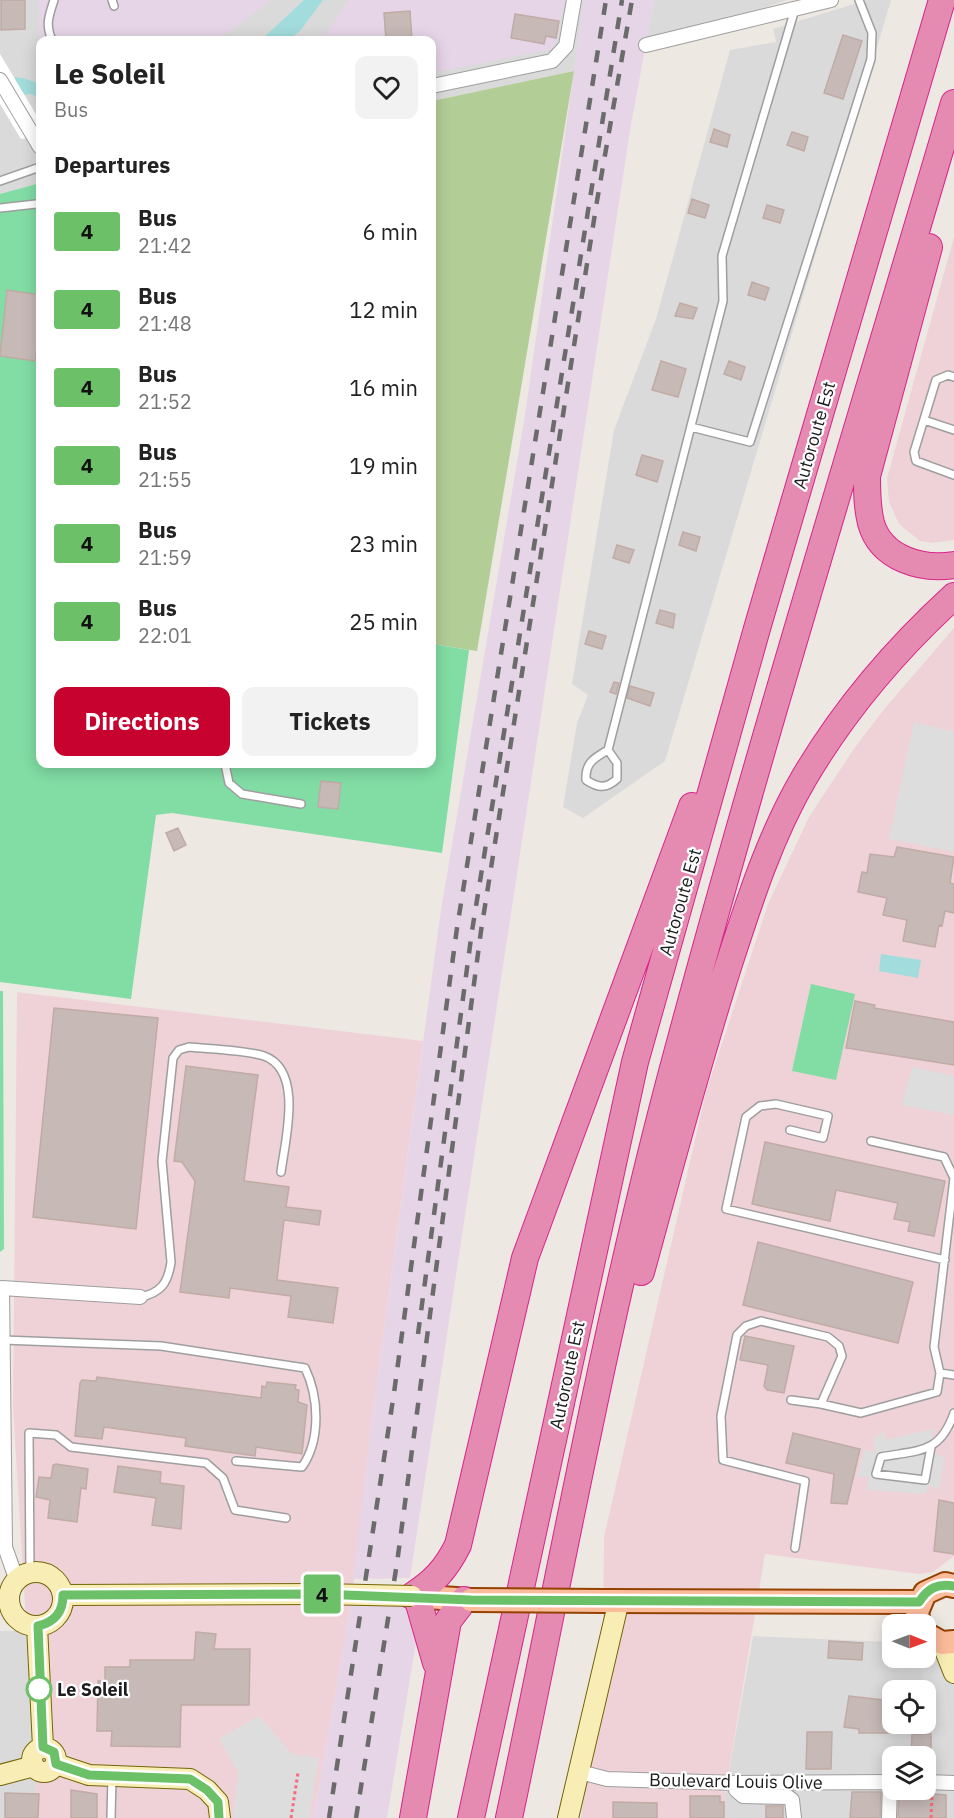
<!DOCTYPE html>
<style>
:root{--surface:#fff;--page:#f2f2f2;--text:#222;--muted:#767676;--accent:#c8022f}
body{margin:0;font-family:"IBM Plex Sans",sans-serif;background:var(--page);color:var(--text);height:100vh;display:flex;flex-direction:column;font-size:22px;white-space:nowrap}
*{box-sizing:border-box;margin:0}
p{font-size:20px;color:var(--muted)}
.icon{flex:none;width:33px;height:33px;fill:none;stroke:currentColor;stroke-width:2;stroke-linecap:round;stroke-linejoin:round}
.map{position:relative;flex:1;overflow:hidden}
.sheet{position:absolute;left:36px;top:36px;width:400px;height:732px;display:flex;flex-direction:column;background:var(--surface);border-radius:12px;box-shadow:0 3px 15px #0003}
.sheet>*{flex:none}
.badge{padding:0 12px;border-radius:4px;font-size:21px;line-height:39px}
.needle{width:39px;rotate:91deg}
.controls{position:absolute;left:882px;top:1614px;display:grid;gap:12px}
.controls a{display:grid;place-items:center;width:54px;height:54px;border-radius:12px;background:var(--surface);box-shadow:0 3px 15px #0003;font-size:30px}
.map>.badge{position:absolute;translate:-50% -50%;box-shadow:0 0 0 3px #fff}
h2{padding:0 18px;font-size:22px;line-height:54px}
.round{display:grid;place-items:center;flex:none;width:63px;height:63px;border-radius:12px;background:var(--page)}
.summary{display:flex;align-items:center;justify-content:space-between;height:102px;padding:0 18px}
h1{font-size:28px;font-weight:700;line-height:45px}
.action{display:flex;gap:12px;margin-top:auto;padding:12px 18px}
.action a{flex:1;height:69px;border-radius:12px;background:var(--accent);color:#fff;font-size:24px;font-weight:700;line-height:69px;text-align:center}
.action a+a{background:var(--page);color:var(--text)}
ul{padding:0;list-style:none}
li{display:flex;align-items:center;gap:18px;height:78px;padding:0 18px}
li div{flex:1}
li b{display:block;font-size:22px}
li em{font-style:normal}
li .badge{min-width:66px;font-weight:700;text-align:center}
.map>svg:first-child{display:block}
.residential{fill:#dbdada;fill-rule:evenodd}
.commercial{fill:#efd2d7}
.industrial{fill:#e6d5e7}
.forest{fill:#b3cd97}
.pitch{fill:#81dda4}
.parking{fill:#ddd}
.water{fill:#a3dcdc}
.pier{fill:#fff}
.building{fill:#c6b9b6;stroke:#c0aba5;stroke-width:1.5}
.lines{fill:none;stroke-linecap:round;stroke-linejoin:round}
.lane-casing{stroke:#9e9e9e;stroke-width:10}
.street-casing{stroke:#9e9e9e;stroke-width:16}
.secondary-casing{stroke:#726506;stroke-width:22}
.primary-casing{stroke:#944201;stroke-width:26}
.highway-casing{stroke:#d7258a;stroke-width:28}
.path{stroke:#f8697b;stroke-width:3;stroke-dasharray:3 3;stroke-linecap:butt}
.lane{stroke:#fff;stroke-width:7}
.street{stroke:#fff;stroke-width:14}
.secondary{stroke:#f9edb6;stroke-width:20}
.primary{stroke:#fbbc9b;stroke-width:22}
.highway{stroke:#e58ab0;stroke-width:26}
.rail{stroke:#6b6b6b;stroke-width:4.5;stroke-dasharray:12 12;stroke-linecap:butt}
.secondary-bridge-casing{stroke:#726506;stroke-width:22;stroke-linecap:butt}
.primary-bridge-casing{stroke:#944201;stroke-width:26;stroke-linecap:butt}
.secondary-bridge{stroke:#f9edb6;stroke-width:20}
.primary-bridge{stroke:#fbbc9b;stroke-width:22}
.line-casing{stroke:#fff;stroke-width:14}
.line{stroke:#6cc067;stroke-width:9}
.stop-dot{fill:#fff;stroke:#6cc067;stroke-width:3}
.labels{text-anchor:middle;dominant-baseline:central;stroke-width:4.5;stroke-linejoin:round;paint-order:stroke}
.street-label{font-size:18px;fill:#1d1d1d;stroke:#fff}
.stop-label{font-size:18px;font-weight:bold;fill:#1d1d1d;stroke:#fff;text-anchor:start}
</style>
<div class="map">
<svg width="954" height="1818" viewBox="0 0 954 1818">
<rect width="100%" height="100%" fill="#eee8e3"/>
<!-- residential -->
<path class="residential" d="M 0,0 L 584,0 L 574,71 L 432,101 L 432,40 L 40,40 L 40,183 L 0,194 Z
M 654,0 L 787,0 L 645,48 Z
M 867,0 L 891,0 L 665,761 L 583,818 L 563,807 L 577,723 L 588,695 L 572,684 L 614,430 L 656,319 L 730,50 L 776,42 L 773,29 Z
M 0,1631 L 27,1631 L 38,1818 L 0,1818 Z
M 753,1636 L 892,1642 L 892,1658 L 926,1658 L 926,1643 L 954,1645 L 954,1818 L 725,1818 L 725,1794 ZM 892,1690 L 926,1690 L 926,1724 L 892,1724 ZM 892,1756 L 926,1756 L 926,1790 L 892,1790 Z"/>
<!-- commercial -->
<path class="commercial" d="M 954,237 L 954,540 L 932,543 L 920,541 L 899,524 L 889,502 L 887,478 Z
M 954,628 L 954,1556 L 933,1572 L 919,1574 L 765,1554 L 725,1794 L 725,1818 L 581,1818 L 603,1635 L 604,1537 L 706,1092 L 768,904 L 809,817 L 853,750 L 885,708 Z
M 17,992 L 423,1041 L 372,1418 L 351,1605 L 314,1815 L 311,1818 L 38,1818 L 13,1407 Z"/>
<!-- industrial -->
<path class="industrial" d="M 39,0 L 271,0 L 228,33 L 202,40 L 40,40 L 39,65 Z
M 349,0 L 564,0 L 557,39 L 552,49 L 432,73 L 432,40 L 322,40 Z
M 584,0 L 654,0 L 630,130 L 410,1578 L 353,1579 L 372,1418 L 441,910 L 525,415 Z
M 351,1605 L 404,1606 L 419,1624 L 387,1818 L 311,1818 L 314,1815 Z"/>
<!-- forest -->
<path class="forest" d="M 574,71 L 477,651 L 432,644 L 432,101 Z"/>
<!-- pitch -->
<path class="pitch" d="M 40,183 L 40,764 L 432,764 L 432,644 L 469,650 L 442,853 L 172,813 L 156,815 L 131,999 L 0,982 L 0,194 Z
M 811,984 L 855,994 L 836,1080 L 792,1071 Z
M 0,991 L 3,991 L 4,1249 L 0,1252 Z"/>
<!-- parking -->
<path class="parking" d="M 914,722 L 954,732 L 954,852 L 889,839 Z
M 912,1067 L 954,1076 L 954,1115 L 902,1105 Z
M 933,1429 L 930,1451 L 944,1457 L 939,1490 L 929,1485 L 925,1494 L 866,1490 L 869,1476 L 857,1477 L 864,1450 L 876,1452 L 873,1439 L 884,1431 L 885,1440 Z
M 892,1649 L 892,1658 L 926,1658 L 926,1653 L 938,1663 L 944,1681 L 950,1720 L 928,1724 L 922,1672 L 892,1670 Z
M 259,1716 L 292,1754 L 319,1758 L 309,1818 L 233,1818 L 238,1772 L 219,1739 Z"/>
<!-- water -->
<path class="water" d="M 304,0 L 323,0 L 300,31 L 288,40 L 261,40 Z
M 0,76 L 23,78 L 40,84 L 40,100 L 32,94 L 0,96 Z
M 881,954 L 921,960 L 918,978 L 879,971 Z"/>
<!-- pier -->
<path class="pier" d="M 0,54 L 40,121 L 40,136 L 21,139 L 0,104 Z"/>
<!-- building -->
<path class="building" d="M 1,0 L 25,0 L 25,29 L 1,30 Z
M 410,11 L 412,40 L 386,40 L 384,13 Z
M 515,14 L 559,21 L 556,38 L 546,36 L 544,44 L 511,38 Z
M 843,35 L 862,41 L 843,99 L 824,93 Z
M 714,129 L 730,135 L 727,147 L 710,142 Z
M 792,132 L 808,137 L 804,151 L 787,145 Z
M 692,199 L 709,205 L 705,218 L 688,213 Z
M 767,205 L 784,210 L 780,223 L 763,218 Z
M 752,282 L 769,288 L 765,300 L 748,295 Z
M 7,290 L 40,295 L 40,320 L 35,361 L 0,356 Z
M 680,303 L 697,308 L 693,319 L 675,316 Z
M 661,361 L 686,369 L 678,397 L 652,390 Z
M 729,361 L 745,367 L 741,380 L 724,374 Z
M 642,455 L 663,461 L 657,482 L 636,475 Z
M 683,532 L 700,537 L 696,551 L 679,545 Z
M 617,545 L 634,550 L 629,563 L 613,558 Z
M 660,610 L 675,614 L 673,628 L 656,623 Z
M 589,631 L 606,636 L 602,649 L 585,644 Z
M 614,682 L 619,683 L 616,694 L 610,692 Z
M 630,686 L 654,693 L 650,706 L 627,698 Z
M 321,781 L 341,783 L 338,809 L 318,807 Z
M 178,828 L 186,845 L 174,851 L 166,833 Z
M 897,847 L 954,857 L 950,883 L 954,884 L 954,913 L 945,911 L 942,926 L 939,925 L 935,947 L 903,941 L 907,920 L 883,915 L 887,898 L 858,892 L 862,872 L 867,873 L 870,854 L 894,857 Z
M 855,1001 L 875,1005 L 874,1008 L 954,1022 L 954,1065 L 846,1048 Z
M 54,1008 L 158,1018 L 136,1229 L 33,1217 Z
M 186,1066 L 258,1075 L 244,1181 L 289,1187 L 286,1207 L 321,1211 L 319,1225 L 284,1220 L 277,1280 L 338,1288 L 333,1323 L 288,1317 L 291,1296 L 230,1288 L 229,1298 L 180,1292 L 195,1181 L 182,1162 L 174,1161 Z
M 765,1142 L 945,1181 L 934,1236 L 908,1231 L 910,1222 L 894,1219 L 898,1203 L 836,1190 L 830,1221 L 752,1204 Z
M 758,1242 L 913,1282 L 898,1343 L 743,1305 Z
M 745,1336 L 794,1346 L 784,1393 L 767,1390 L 764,1386 L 768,1365 L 740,1360 Z
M 97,1377 L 261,1398 L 262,1386 L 266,1387 L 267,1382 L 296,1385 L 295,1389 L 299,1390 L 298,1402 L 307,1405 L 302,1454 L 256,1447 L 255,1456 L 185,1446 L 186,1438 L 104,1427 L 102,1439 L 75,1436 L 80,1383 L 82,1380 L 96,1381 Z
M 793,1433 L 860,1449 L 847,1504 L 831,1503 L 834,1474 L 786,1463 Z
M 56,1464 L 88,1469 L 86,1489 L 81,1488 L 77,1522 L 48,1518 L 50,1500 L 36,1497 L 39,1477 L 51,1478 L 53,1465 Z
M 118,1466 L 161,1472 L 160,1483 L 184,1486 L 181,1529 L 152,1525 L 156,1498 L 114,1492 Z
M 939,1500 L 954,1503 L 954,1554 L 934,1551 Z
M 196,1632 L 216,1634 L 214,1649 L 250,1649 L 249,1705 L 181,1705 L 180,1747 L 111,1746 L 112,1731 L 97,1731 L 98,1681 L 105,1681 L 105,1667 L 130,1667 L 130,1660 L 194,1660 Z
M 829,1641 L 863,1643 L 862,1660 L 828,1658 Z
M 849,1696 L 892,1701 L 892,1733 L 859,1733 L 859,1729 L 844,1727 Z
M 807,1732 L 832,1732 L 831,1769 L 806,1769 Z
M 912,1734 L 931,1734 L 931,1756 L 911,1756 Z
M 71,1790 L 97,1794 L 97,1818 L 71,1818 Z
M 899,1791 L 946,1795 L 946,1818 L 898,1818 Z
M 852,1792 L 881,1792 L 880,1818 L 850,1818 Z
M 5,1793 L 39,1794 L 38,1818 L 5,1818 Z
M 690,1796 L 720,1796 L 720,1802 L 724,1802 L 724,1818 L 690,1818 Z
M 613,1802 L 657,1803 L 657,1818 L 613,1818 Z
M 766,1806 L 783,1806 L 783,1818 L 766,1818 Z"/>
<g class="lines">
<!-- lane casing -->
<g class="lane-casing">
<path id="lane" d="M 112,0 L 114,6
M 52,40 C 45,24 49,16 54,0
M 0,181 L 40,167
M 0,208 L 36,204
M 954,377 L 948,375 L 936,380 L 914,452 L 916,461 L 954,475
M 924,420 L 954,430
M 691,427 L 750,442 L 871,59 L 872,33 L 859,0
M 608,750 L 617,763 L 617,779 C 606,789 598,788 586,780 C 585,763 594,758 608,750 L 723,301 L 722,256 L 795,9
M 225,764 L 229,783 L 242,794 L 301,804
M 790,1130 L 823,1138 L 828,1116 L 776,1104 L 760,1106 L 746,1117 L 726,1209 L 945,1260
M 871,1141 L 944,1157 L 954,1178 L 934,1347 L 940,1373 L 954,1375
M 140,1297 C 161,1293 168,1283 171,1262 L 162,1161 L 173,1058 L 179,1050 L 189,1047 C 209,1049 246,1050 264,1056 C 304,1070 285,1141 281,1172
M 3,1340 L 161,1346 L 305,1368 C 319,1397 321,1440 302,1467 L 236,1461
M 791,1400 L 821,1404
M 931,1447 L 925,1480 L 876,1474 L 881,1457 C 919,1450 940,1454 954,1413
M 795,1548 L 805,1481 L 723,1460 L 721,1416 L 737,1335 L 746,1326 L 761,1321 L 828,1337 L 839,1346 L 842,1356 L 821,1404 L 861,1413 L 937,1392 L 940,1373
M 30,1573 L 29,1433 L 56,1435 L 71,1447 L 206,1463 L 223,1478 L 235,1510 L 286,1518
M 111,1818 L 112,1777"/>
</g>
<!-- street casing -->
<g class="street-casing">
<path id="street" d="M 646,45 L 831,0
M 0,80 L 40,147
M 432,86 L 552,61 L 566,46 L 574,0
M 17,1581 L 5,1547 L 2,1288 L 140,1297
M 580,1772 L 607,1779 L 737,1783 L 892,1782
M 926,1782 L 954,1783
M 737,1783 L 736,1790 L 743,1796 L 788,1797 L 792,1800 L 794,1818
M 889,1818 L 890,1782"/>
</g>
<!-- secondary casing -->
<g class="secondary-casing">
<path id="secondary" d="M9 1599a27 27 0 1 1 54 0a27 27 0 1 1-54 0Z
M 63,1595 L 320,1594
M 37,1626 L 43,1747
M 942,1643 L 954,1673
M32 1760a12 12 0 1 1 24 0a12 12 0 1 1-24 0Z
M 56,1764 L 89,1775 L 190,1779 L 207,1790 L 218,1802 L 220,1818
M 0,1775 L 34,1766
M 568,1818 L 619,1600"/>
</g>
<!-- primary casing -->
<g class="primary-casing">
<path id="primary" d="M 412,1596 L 471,1600
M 604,1601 L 919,1602
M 919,1624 L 917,1612 L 925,1593 L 945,1584 L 954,1586
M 926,1634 L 942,1643 L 954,1642"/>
</g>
<!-- highway casing -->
<g class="highway-casing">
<path id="highway" d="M 929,247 L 867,476 C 867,492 867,507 871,523 C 881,559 922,570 954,565
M 641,1272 C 669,1170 696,1068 728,967 C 749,902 770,836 804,778 C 844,710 896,649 954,596
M 412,1596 C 434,1582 446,1569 458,1545 L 525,1258 L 692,806
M 417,1597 L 436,1663
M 413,1818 L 448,1621 L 464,1600
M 471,1818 L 635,1062 L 758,625 L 942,0
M 509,1818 C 562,1566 608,1310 675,1061 C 761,740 860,422 954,103"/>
</g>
<!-- path -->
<path class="path" d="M 291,1818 L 298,1773
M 931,1818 L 932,1796"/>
<!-- lane -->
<use href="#lane" class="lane"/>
<!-- street -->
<use href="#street" class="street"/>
<!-- secondary -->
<use href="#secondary" class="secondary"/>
<!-- primary -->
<use href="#primary" class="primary"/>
<!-- highway -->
<use href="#highway" class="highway"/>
<!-- rail -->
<path class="rail" d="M 418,1334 L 472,931 L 622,0
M 329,1818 L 394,1393 L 457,928 L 606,0
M 356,1818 L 397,1563 L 481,931 L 597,201 L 632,0"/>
<!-- secondary-bridge casing -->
<g class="secondary-bridge-casing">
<path id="secondary-bridge" d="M 320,1594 L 412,1596"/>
</g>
<!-- primary-bridge casing -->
<g class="primary-bridge-casing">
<path id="primary-bridge" d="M 471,1600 L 604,1601"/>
</g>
<!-- secondary-bridge -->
<use href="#secondary-bridge" class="secondary-bridge"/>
<!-- primary-bridge -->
<use href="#primary-bridge" class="primary-bridge"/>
</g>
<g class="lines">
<!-- line casing -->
<g class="line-casing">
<path id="line" d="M 219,1818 L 218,1802 L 207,1790 L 190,1779 L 89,1775 L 56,1764 L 54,1752 L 43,1747 L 38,1626 C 55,1622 63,1612 63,1595 L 320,1594 L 471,1600 L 919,1602 C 928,1588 938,1583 954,1586"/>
</g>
<!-- line -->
<use href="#line" class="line"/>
</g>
<!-- markers -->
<circle class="stop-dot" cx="39" cy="1689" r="12"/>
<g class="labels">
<!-- street labels -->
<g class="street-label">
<text transform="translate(814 435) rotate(-74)">Autoroute Est</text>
<text transform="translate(680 902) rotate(-74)">Autoroute Est</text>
<text transform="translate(567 1375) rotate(-78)">Autoroute Est</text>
<text transform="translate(736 1781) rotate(1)">Boulevard Louis Olive</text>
</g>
<!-- stop labels -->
<g class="stop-label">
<text x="57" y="1689">Le Soleil</text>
</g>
</g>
</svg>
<div class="controls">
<a><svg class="needle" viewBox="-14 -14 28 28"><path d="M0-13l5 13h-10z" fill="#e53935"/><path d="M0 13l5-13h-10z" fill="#767676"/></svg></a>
<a><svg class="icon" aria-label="locate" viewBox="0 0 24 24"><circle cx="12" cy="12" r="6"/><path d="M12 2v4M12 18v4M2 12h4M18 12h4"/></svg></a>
<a><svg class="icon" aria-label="layers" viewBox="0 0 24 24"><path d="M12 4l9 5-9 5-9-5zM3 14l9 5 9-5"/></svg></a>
</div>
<b class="badge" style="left:322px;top:1594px;background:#6cc067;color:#111">4</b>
<section class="sheet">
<div class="summary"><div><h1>Le Soleil</h1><p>Bus</p></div><a class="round"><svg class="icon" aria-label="heart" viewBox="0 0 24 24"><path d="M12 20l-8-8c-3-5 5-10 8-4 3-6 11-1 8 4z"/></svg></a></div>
<h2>Departures</h2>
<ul>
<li><span class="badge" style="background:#6cc067;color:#111">4</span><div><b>Bus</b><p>21:42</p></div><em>6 min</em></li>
<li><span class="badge" style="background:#6cc067;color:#111">4</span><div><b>Bus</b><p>21:48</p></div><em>12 min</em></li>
<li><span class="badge" style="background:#6cc067;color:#111">4</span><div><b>Bus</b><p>21:52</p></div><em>16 min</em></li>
<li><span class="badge" style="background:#6cc067;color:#111">4</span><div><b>Bus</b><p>21:55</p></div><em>19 min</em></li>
<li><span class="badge" style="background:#6cc067;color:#111">4</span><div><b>Bus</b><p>21:59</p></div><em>23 min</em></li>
<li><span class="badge" style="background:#6cc067;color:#111">4</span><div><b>Bus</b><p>22:01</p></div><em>25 min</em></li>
</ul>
<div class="action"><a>Directions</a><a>Tickets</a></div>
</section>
</div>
